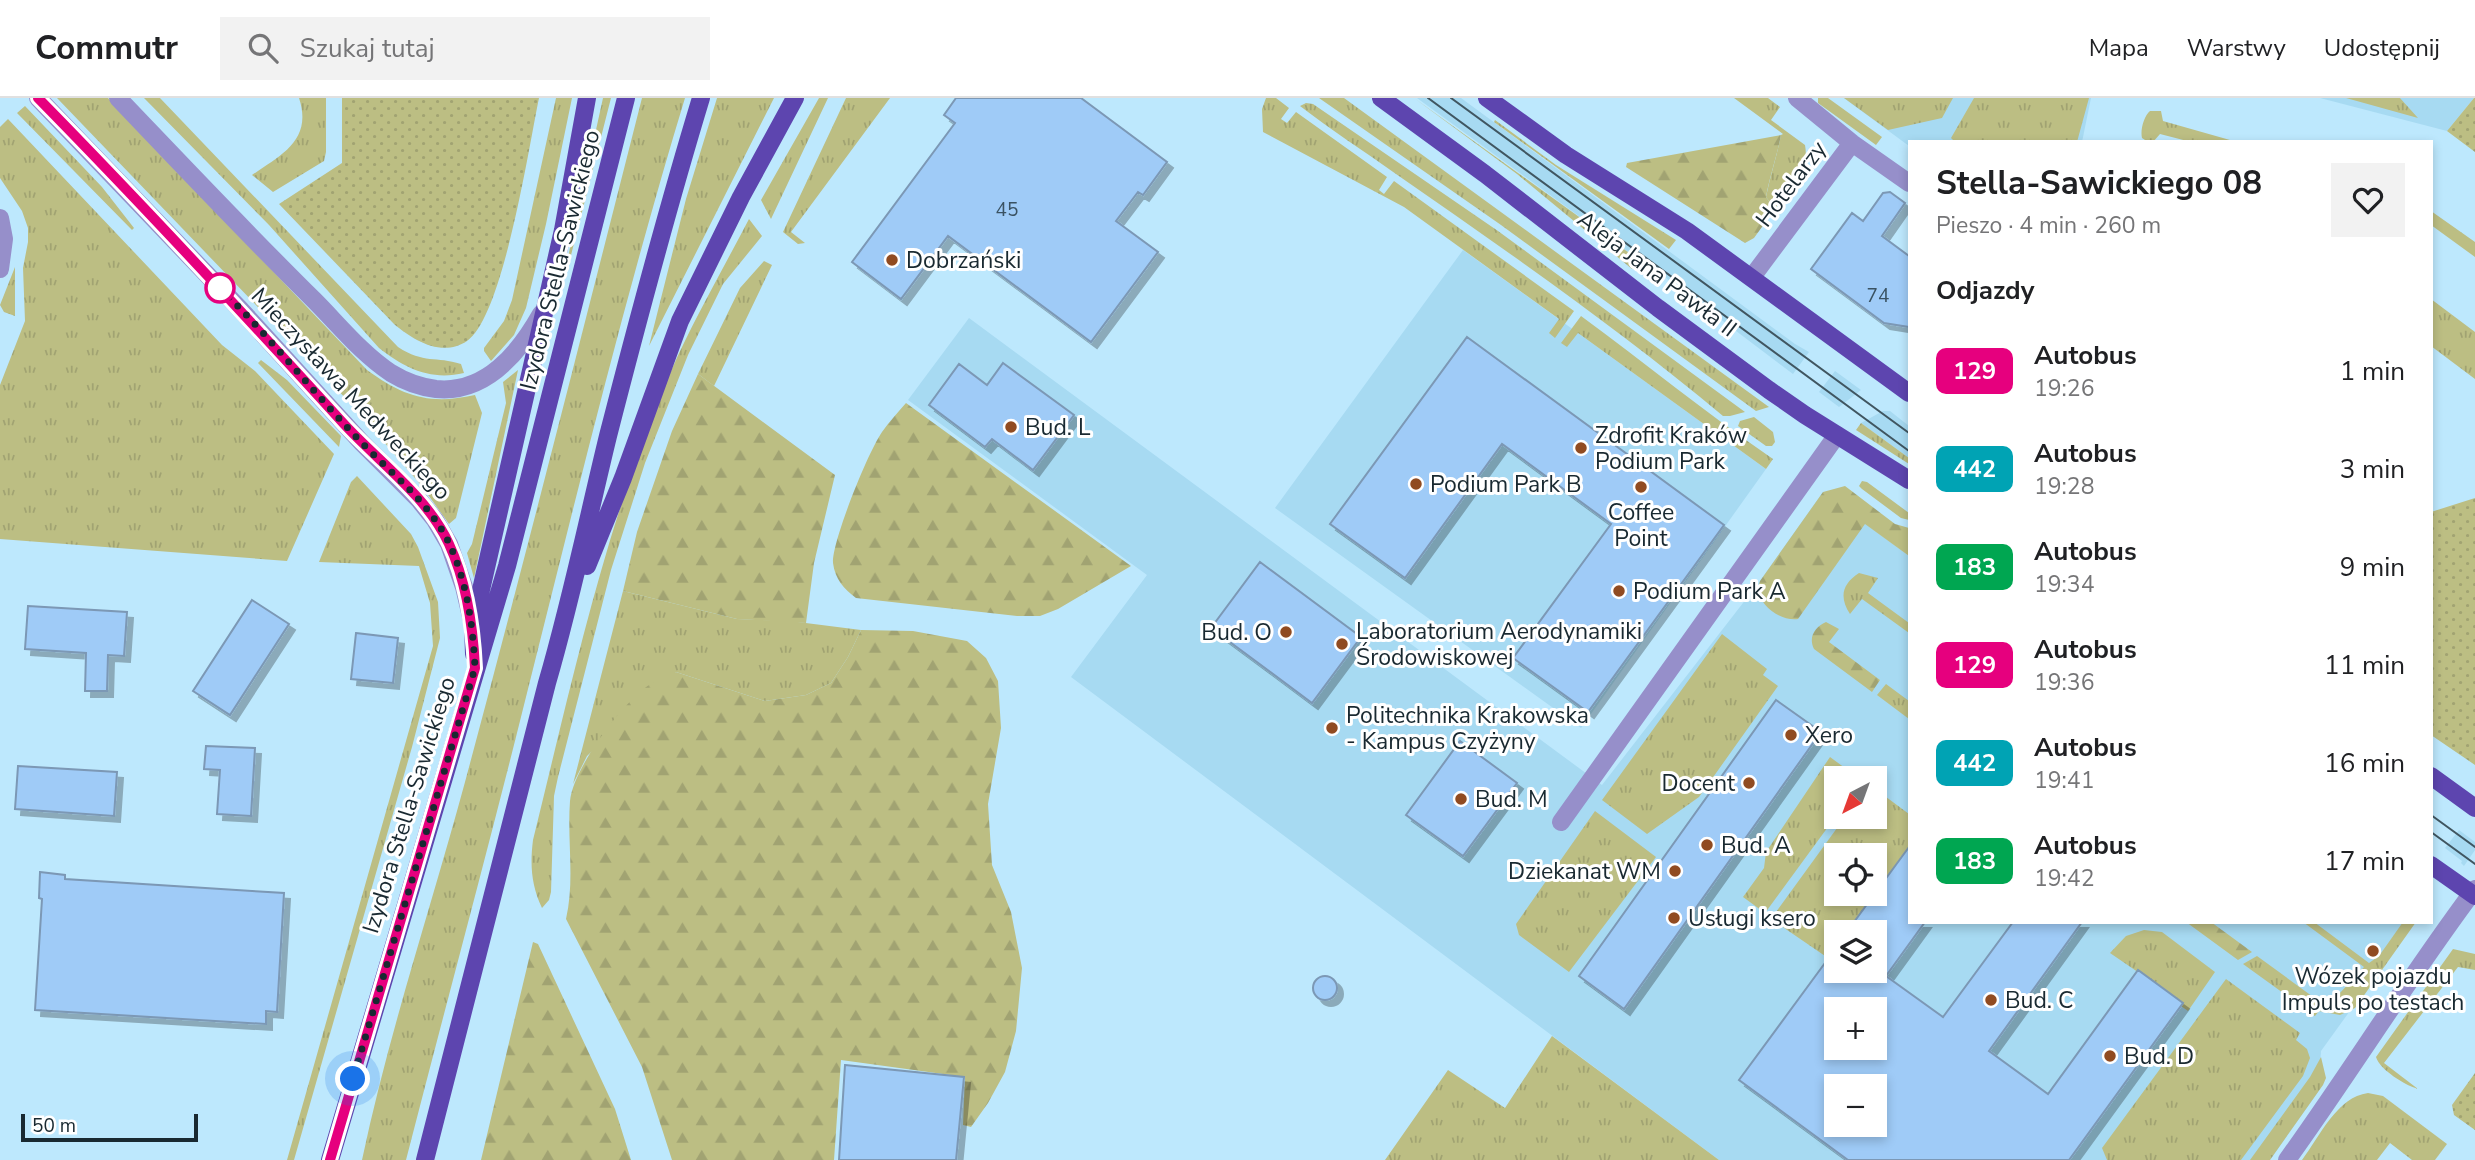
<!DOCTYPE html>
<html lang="pl">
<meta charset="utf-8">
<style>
:root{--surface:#fff;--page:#f2f2f2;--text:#202124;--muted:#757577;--line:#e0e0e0}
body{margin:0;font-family:"Nunito Sans",sans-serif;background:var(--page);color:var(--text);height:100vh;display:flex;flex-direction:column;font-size:26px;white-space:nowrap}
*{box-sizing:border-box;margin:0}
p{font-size:23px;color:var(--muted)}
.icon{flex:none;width:38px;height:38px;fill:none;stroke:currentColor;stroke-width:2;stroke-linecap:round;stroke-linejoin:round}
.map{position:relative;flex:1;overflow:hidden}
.sheet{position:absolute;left:1908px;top:42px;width:525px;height:784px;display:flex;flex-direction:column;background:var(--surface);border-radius:0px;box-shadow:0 4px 10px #0003}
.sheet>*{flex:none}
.badge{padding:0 14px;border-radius:10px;font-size:24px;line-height:46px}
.needle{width:46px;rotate:221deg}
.controls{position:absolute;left:1824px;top:668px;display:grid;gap:14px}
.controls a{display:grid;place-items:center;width:63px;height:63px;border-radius:0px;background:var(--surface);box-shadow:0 4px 10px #0003;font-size:35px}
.scale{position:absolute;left:21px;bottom:18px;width:177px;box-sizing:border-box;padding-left:7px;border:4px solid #192931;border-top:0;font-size:19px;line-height:24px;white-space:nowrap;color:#192931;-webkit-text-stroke:5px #fff;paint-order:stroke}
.you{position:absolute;width:35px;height:35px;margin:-18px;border:5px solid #fff;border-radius:50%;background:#1a73e8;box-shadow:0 0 0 10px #1a73e833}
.map>.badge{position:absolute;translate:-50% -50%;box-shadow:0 0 0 4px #fff}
h2{padding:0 28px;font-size:26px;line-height:63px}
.round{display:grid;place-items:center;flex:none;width:74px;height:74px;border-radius:0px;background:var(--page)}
.headline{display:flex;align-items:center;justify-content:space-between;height:119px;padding:0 28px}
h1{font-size:33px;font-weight:700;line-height:52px}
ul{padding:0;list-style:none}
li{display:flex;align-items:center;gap:21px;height:98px;padding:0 28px}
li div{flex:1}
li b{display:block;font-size:26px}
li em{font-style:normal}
li .badge{min-width:77px;font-weight:700;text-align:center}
header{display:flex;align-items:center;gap:42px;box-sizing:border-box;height:98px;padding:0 35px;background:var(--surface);border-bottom:2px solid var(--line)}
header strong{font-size:33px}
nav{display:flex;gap:38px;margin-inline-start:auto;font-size:24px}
.search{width:490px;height:63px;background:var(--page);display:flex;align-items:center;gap:18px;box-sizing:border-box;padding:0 24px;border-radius:0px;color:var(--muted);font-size:26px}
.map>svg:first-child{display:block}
.built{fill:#a7daf2;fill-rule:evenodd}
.grass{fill:url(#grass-tufts);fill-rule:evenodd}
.forest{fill:url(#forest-firs)}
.park{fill:url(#park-dots)}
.building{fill:#9fcbf7;stroke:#7c98b5;stroke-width:2;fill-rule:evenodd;filter:url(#shadow)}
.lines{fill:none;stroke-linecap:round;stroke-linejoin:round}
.minor{stroke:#968fca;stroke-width:18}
.major{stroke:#5d45af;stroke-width:18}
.tram{stroke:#405661;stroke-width:2}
.line-casing{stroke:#fff;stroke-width:16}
.line{stroke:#e6007e;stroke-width:10}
.walk{stroke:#192931;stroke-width:7;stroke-dasharray:0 12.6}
.poi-dot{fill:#904b21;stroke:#fff;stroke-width:2.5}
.stop-dot{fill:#fff;stroke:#e6007e;stroke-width:3.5}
.labels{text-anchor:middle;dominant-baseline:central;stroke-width:6;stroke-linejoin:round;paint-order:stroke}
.number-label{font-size:19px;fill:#3a5262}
.street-label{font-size:23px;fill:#192931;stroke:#fff}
.poi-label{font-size:23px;fill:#192931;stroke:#fff;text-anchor:start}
</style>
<header>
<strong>Commutr</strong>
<div class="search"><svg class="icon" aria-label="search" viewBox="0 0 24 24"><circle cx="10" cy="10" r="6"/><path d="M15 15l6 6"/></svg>Szukaj tutaj</div>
<nav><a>Mapa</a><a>Warstwy</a><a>Udostępnij</a></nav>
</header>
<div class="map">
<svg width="2475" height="1062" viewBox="0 0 2475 1062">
<defs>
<pattern id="grass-tufts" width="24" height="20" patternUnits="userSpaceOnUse" patternTransform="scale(1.75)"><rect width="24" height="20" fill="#bcbe83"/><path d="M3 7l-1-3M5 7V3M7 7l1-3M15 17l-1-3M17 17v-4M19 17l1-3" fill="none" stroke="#a1a372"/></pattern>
<pattern id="forest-firs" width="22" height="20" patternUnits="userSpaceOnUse" patternTransform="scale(1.75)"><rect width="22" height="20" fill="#bcbe83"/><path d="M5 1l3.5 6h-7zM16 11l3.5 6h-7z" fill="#a1a372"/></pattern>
<pattern id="park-dots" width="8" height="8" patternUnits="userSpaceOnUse" patternTransform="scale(1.75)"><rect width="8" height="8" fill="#bcbe83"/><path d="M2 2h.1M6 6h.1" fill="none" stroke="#a1a372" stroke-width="1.8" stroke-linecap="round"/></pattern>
<filter id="shadow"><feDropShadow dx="6" dy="6" stdDeviation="0" flood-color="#0004"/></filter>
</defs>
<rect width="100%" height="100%" fill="#bde8fd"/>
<!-- built -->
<path class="built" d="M 1417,0 L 1461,0 L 1795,246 L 1809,254 L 1793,276 L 1641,161 L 1639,162 Z
M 1844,0 L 2091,0 L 2082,44 L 1909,44 L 1909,48 Z
M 2320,0 L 2474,0 L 2447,33 Z
M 1463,152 L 1766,371 L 1581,630 L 1275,410 Z
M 969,220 L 1602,687 L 1760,483 L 1823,394 L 1909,458 L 1909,824 L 2414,824 L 2321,953 L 2318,994 L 2270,1062 L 1719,1062 L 1071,579 L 1147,477 L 908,302 ZM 1836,681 L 1874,681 L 1874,719 L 1836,719 ZM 1836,758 L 1874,758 L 1874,796 L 1836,796 ZM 1836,835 L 1874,835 L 1874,873 L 1836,873 ZM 1836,912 L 1874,912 L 1874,950 L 1836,950 ZM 1836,989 L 1874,989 L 1874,1027 L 1836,1027 Z
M 1835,273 L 1861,292 L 1839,309 L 1819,294 Z
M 1883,313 L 1890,313 L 1909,328 L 1909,360 L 1861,325 Z
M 2459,732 L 2475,744 L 2475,752 L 2464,768 L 2461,765 L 2462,763 L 2445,750 Z"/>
<!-- grass -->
<path class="grass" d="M 57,0 L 108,0 L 367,272 C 404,299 430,307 475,297 L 482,315 L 456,420 L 449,426 L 421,387 L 353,308 Z
M 144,0 L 160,0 L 398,249 C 424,266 436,258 461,266 L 464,275 C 430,283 405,270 379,250 L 269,127 Z
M 299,0 L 326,0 L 326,54 L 324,63 L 273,94 L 252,77 C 281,57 313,42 299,0 Z
M 556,0 L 572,0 L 546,126 L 526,210 L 514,237 L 491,263 L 484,253 L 484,250 L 504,223 L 512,202 Z
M 603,0 L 611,0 L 568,169 L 566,168 Z
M 642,0 L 685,0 C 623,204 573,412 521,619 C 484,767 444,914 406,1062 L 362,1062 C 389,934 431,810 465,684 C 526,457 584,228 642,0 Z
M 717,0 L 774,0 L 649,248 L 686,101 Z
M 819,0 L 828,0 L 771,121 L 761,102 Z
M 846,0 L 890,0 L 791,134 L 805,145 L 798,146 L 783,134 Z
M 1266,0 L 1276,0 L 1289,10 L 1281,21 L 1287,25 L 1296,14 L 1387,79 L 1379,92 L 1384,96 L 1394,83 L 1574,213 L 1555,240 L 1549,235 L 1559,221 L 1404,109 L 1263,34 L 1262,11 Z
M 1319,0 L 1344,0 L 1769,309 L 1756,313 L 1501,127 Z
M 1414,0 L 1639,162 L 1632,171 L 1517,76 Z
M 1734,0 L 1768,0 L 1780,9 L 1771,22 L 1805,47 C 1810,73 1790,91 1775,111 L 1766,99 C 1770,78 1777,58 1781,37 L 1783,36 Z
M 1818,0 L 1828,0 L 1882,39 L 1876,47 L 1818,5 Z
M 1844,0 L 1953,0 L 1942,20 L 1888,32 Z
M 1974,0 L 2089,0 L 2077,44 L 1955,44 L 1951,40 Z
M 2346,0 L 2400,0 L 2418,20 Z
M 1306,5 L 1313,6 L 1498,133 L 1745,314 L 1730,318 L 1723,318 C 1619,231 1507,153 1396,76 C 1364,53 1331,32 1300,8 Z
M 25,8 L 102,89 L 134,130 L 132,132 L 17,15 Z
M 2150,13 L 2161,13 L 2163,23 L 2237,44 L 2191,44 L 2160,36 L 2153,44 L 2148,44 L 2142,40 C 2140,32 2144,18 2150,13 Z
M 8,21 L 222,247 L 255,273 L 334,356 L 287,463 L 0,441 L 0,287 L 25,223 L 23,170 L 28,144 L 28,130 L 22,113 L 0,80 L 0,29 Z
M 1495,22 L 1556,67 L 1676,142 L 1669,151 L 1494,24 Z
M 2431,113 L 2475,144 L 2475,159 L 2431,127 Z
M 749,121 L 762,138 L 723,186 L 688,257 L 645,365 L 611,472 L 558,679 L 554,698 L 551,794 L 549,802 L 542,810 C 531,787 530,766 533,742 C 572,584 606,423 671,273 C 694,221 723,171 749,121 Z
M 764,163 L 772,167 L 714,288 L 698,276 L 740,190 Z
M 15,169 L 15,218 L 4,214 L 0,207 Z
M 2431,201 L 2475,234 L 2475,281 L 2431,248 Z
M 1581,218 C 1645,265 1707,316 1773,361 L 1766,371 L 1578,235 L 1567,249 L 1561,245 Z
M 261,262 L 287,282 L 341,338 L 339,349 L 258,265 Z
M 518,272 L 474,480 L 467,455 L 472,446 L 506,305 L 503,284 Z
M 1754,319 L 1773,334 L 1775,344 L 1772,348 L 1766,348 L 1738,328 L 1740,323 Z
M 1861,325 L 1909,360 L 1909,366 L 1856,332 Z
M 357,378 L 411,436 L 418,449 L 438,504 L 440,540 L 412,649 L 294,1062 L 287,1062 L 433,548 L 430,505 L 419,468 L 319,464 L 351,384 Z
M 1862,383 L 1867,384 L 1909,415 L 1909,422 L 1901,420 L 1862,391 L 1859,388 Z
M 1859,475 L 1878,480 L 1868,495 L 1909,525 L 1909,535 L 1862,501 L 1850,516 C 1839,499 1842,486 1859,475 Z
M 623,493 L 737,521 L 790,523 L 861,532 L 848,559 L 831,585 L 806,597 L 765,603 L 676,574 L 587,658 L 573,686 Z
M 1722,536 L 1767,571 L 1763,577 L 1778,588 L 1699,699 L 1647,736 L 1602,702 Z
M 1886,586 L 1909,603 L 1909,621 L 1877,597 Z
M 1830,659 L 1860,681 L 1836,681 L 1836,718 L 1765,815 L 1743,799 L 1764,770 L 1766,754 Z
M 1874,690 L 1909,716 L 1909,749 L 1846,835 L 1836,835 L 1836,849 L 1828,860 L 1771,821 L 1845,719 L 1874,719 ZM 1836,758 L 1874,758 L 1874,796 L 1836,796 Z
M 1595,713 L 1656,759 L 1569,874 L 1519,837 L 1516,826 Z
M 2303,824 L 2314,824 L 2369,865 L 2379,858 L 2403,824 L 2416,824 L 2355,910 L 2340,917 L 2319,913 L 2315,918 L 2243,866 L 2257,858 L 2327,909 L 2364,869 Z
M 2144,832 L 2162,834 L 2215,874 L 2188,913 L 2181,908 L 2183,905 L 2110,855 L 2126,838 Z
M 2453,851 L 2475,856 L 2475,872 L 2458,869 L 2384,965 L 2418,991 C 2405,987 2380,972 2376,959 Z
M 2226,881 L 2300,935 L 2296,942 L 2307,951 L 2310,960 L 2303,978 L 2241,1062 L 2107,1062 L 2102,1050 Z
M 1552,938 L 1719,1062 L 1385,1062 L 1448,972 L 1505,1010 Z
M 2321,959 L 2326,980 L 2323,987 L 2270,1062 L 2250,1062 L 2310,979 Z
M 2368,995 L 2383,998 L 2447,1046 L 2435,1062 L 2412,1062 L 2390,1045 L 2377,1062 L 2302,1062 C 2320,1038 2337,999 2368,995 Z"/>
<!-- forest -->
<path class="forest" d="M 1781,37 C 1777,58 1770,77 1766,99 L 1775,111 L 1754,140 L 1745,145 L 1626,69 L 1627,65 Z
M 698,276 L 835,377 L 814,465 L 806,525 L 737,521 L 623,493 L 637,434 L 672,333 Z
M 906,305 L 1131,468 L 1058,511 L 1040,518 L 1017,518 L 856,500 C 844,491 835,481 833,465 C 832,443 868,354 882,334 C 889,324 898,314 906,305 Z
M 1845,388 L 1895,426 L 1909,430 L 1909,458 L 1865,426 L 1798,521 C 1779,524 1752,503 1760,483 L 1823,394 Z
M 1826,524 L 1839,531 L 1829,544 L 1880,582 L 1872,594 L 1814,551 C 1808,539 1815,529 1826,524 Z
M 861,532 L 913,533 L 967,543 L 986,560 L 998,583 L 1001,630 L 988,706 L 992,767 L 1011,814 L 1022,870 L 1016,933 L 1005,974 L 988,1005 L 971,1029 L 963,1027 L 965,979 L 841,962 L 834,1062 L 672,1062 L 642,969 L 566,821 C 575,782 567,743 570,703 C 573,670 624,602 652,585 C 659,581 668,578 676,574 L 765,603 L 806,597 L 831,585 L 848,559 Z
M 2186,824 L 2211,824 L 2252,854 L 2238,862 Z
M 533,844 L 538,846 L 615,1011 L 631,1062 L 481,1062 Z"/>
<!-- park -->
<path class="park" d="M 342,0 L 539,0 C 529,48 503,219 467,243 C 442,260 413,242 394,226 L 279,106 L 342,65 Z
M 2474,0 L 2475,0 L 2475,54 L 2447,33 Z
M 2475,400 L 2475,667 L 2431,637 L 2431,414 Z
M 2475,975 L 2475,1032 L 2454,1017 L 2452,1007 Z"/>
<!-- building -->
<path class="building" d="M 956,0 L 1081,0 L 1167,64 L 1143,97 L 1138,94 L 1116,123 L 1158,154 L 1091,244 L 948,138 L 901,201 L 852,164 L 955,25 L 944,17 Z
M 1890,94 L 1905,105 L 1882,138 L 1909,158 L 1909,229 L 1884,225 L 1811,171 L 1852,115 L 1863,123 L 1883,95 Z
M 1467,239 L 1724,427 L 1588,614 L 1513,560 L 1611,426 L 1502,346 L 1405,480 L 1330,426 Z
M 1003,265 L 1074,317 L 1033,372 L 992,341 L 985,349 L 929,307 L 959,266 L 987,287 Z
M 1260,464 L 1361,539 L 1312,605 L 1211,530 Z
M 252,502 L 289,526 L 230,617 L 193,593 Z
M 28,508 L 127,514 L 124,558 L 108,557 L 107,593 L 85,593 L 86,555 L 25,551 Z
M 356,535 L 398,540 L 393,585 L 351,581 Z
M 1776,602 L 1821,634 L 1624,911 L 1579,878 Z
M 1460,643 L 1517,685 L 1463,758 L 1406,717 Z
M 206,648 L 255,650 L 251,718 L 217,716 L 220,672 L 204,671 Z
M 18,668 L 117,674 L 114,718 L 15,711 Z
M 1909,749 L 1909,824 L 1925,824 L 1886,878 L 1943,919 L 2013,824 L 2082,824 L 1989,953 L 2048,996 L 2138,872 L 2183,905 L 2069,1062 L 1848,1062 L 1739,982 L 1836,850 L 1836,873 L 1874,873 L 1874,835 L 1846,835 ZM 1836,912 L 1874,912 L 1874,950 L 1836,950 ZM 1836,989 L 1874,989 L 1874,1027 L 1836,1027 Z
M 40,774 L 65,777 L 65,781 L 284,795 L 277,914 L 266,913 L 266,926 L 35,912 L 42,801 L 39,800 Z
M1313 890a12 12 0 1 1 24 0a12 12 0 1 1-24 0Z
M 845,967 L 964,979 L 956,1062 L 839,1062 Z"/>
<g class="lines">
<!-- minor -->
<path class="minor" d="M 38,0 L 241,212 L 362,345 L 419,402 L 435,422 L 449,446 L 464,489 L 473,527
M 118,0 C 183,68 247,136 314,202 C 338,226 362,256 391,275 C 404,283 420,289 436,291 C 486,296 519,255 541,216
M 1797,0 L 1852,45 L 1909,85
M 0,120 L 4,141 L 0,171
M 1752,179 L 1852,45
M 1561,724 L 1837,337
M 2287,1062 C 2351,973 2409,879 2475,791"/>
<!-- major -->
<path class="major" d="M 1381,0 L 1485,76 L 1658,210 L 1769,292 L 1805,317 L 1909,382
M 1487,0 L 1566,57 L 1687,133 L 1909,295
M 587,468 L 623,380 L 680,223 L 741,99 L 795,0
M 474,556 L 473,527 L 563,132 L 587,0
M 2431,678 L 2475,710
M 2431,767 L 2475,798
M 330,1062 L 507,468 L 626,0
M 425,1062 L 547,585 C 571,503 588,420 608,338 C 637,225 667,112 701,0"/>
<!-- tram -->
<path class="tram" d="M 1428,0 L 1909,353
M 1451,0 L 1909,335
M 2431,717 L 2475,749
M 2431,734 L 2475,766"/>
</g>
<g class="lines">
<!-- line casing -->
<g class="line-casing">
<path id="line" d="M 38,0 C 143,107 244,216 344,326 C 379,364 427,398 449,446 C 467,485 473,527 475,570 L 330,1062"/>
</g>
<!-- line -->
<use href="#line" class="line"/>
<!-- walk -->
<path class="walk" d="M 220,190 C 270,239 313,294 361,344 C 392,376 429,404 449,445 C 467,484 473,527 475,570 L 353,981"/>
</g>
<!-- markers -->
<g class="poi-dot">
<circle cx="892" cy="162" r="7"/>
<circle cx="1011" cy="329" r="7"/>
<circle cx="1581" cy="350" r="7"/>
<circle cx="1416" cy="386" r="7"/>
<circle cx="1641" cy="389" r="7"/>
<circle cx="1619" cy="493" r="7"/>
<circle cx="1286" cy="534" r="7"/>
<circle cx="1342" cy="546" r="7"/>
<circle cx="1332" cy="630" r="7"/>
<circle cx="1791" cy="637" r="7"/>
<circle cx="1749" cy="685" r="7"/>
<circle cx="1461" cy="701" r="7"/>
<circle cx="1707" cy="747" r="7"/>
<circle cx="1675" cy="773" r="7"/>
<circle cx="1674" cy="820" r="7"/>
<circle cx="2373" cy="853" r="7"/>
<circle cx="1991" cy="902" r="7"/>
<circle cx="2110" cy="958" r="7"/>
</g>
<circle class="stop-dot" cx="220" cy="190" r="14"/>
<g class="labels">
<!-- number labels -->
<g class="number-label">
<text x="1007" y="112">45</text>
<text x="1878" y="198">74</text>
</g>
<!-- street labels -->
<g class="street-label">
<text transform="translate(1791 86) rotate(-53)">Hotelarzy</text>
<text transform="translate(560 162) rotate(-76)">Izydora Stella-Sawickiego</text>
<text transform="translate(1657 176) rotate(37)">Aleja Jana Pawła II</text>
<text transform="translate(351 296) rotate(47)">Mieczysława Medweckiego</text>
<text transform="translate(409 707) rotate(-73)">Izydora Stella-Sawickiego</text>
</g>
<!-- poi labels -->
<g class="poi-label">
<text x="906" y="162">Dobrzański</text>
<text x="1025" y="329">Bud. L</text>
<text x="1595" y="337">Zdrofit Kraków<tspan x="1595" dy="26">Podium Park</tspan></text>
<text x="1430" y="386">Podium Park B</text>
<text x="1641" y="414" text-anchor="middle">Coffee<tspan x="1641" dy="26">Point</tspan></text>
<text x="1633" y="493">Podium Park A</text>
<text x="1356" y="533">Laboratorium Aerodynamiki<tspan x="1356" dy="26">Środowiskowej</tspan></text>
<text x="1272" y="534" text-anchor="end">Bud. O</text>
<text x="1346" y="617">Politechnika Krakowska<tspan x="1346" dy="26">- Kampus Czyżyny</tspan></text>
<text x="1805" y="637">Xero</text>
<text x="1735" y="685" text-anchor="end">Docent</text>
<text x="1475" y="701">Bud. M</text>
<text x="1721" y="747">Bud. A</text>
<text x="1661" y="773" text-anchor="end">Dziekanat WM</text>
<text x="1688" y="820">Usługi ksero</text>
<text x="2373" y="878" text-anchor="middle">Wózek pojazdu<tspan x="2373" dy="26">Impuls po testach</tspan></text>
<text x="2005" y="902">Bud. C</text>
<text x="2124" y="958">Bud. D</text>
</g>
</g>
</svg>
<div class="controls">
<a><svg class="needle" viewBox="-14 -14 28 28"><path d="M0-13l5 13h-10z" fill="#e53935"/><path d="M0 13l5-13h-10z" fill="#757577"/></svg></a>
<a><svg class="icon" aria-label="locate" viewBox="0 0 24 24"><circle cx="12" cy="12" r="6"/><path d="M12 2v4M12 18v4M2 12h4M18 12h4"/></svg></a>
<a><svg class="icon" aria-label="layers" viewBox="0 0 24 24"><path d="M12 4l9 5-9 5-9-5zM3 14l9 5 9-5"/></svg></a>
<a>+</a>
<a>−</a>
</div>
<div class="scale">50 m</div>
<div class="you" style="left:353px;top:981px"></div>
<section class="sheet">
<div class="headline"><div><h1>Stella-Sawickiego 08</h1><p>Pieszo · 4 min · 260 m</p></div><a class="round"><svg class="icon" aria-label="heart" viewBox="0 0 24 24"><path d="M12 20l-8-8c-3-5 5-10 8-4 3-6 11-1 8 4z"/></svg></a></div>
<h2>Odjazdy</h2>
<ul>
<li><span class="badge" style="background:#e6007e;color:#fff">129</span><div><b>Autobus</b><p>19:26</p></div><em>1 min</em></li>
<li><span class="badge" style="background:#00a3b4;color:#fff">442</span><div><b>Autobus</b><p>19:28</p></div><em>3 min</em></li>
<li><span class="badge" style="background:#00a651;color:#fff">183</span><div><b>Autobus</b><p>19:34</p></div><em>9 min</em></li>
<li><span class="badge" style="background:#e6007e;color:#fff">129</span><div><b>Autobus</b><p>19:36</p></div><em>11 min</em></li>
<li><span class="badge" style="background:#00a3b4;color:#fff">442</span><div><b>Autobus</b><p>19:41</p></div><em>16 min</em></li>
<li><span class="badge" style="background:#00a651;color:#fff">183</span><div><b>Autobus</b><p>19:42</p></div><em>17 min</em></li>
</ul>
</section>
</div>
